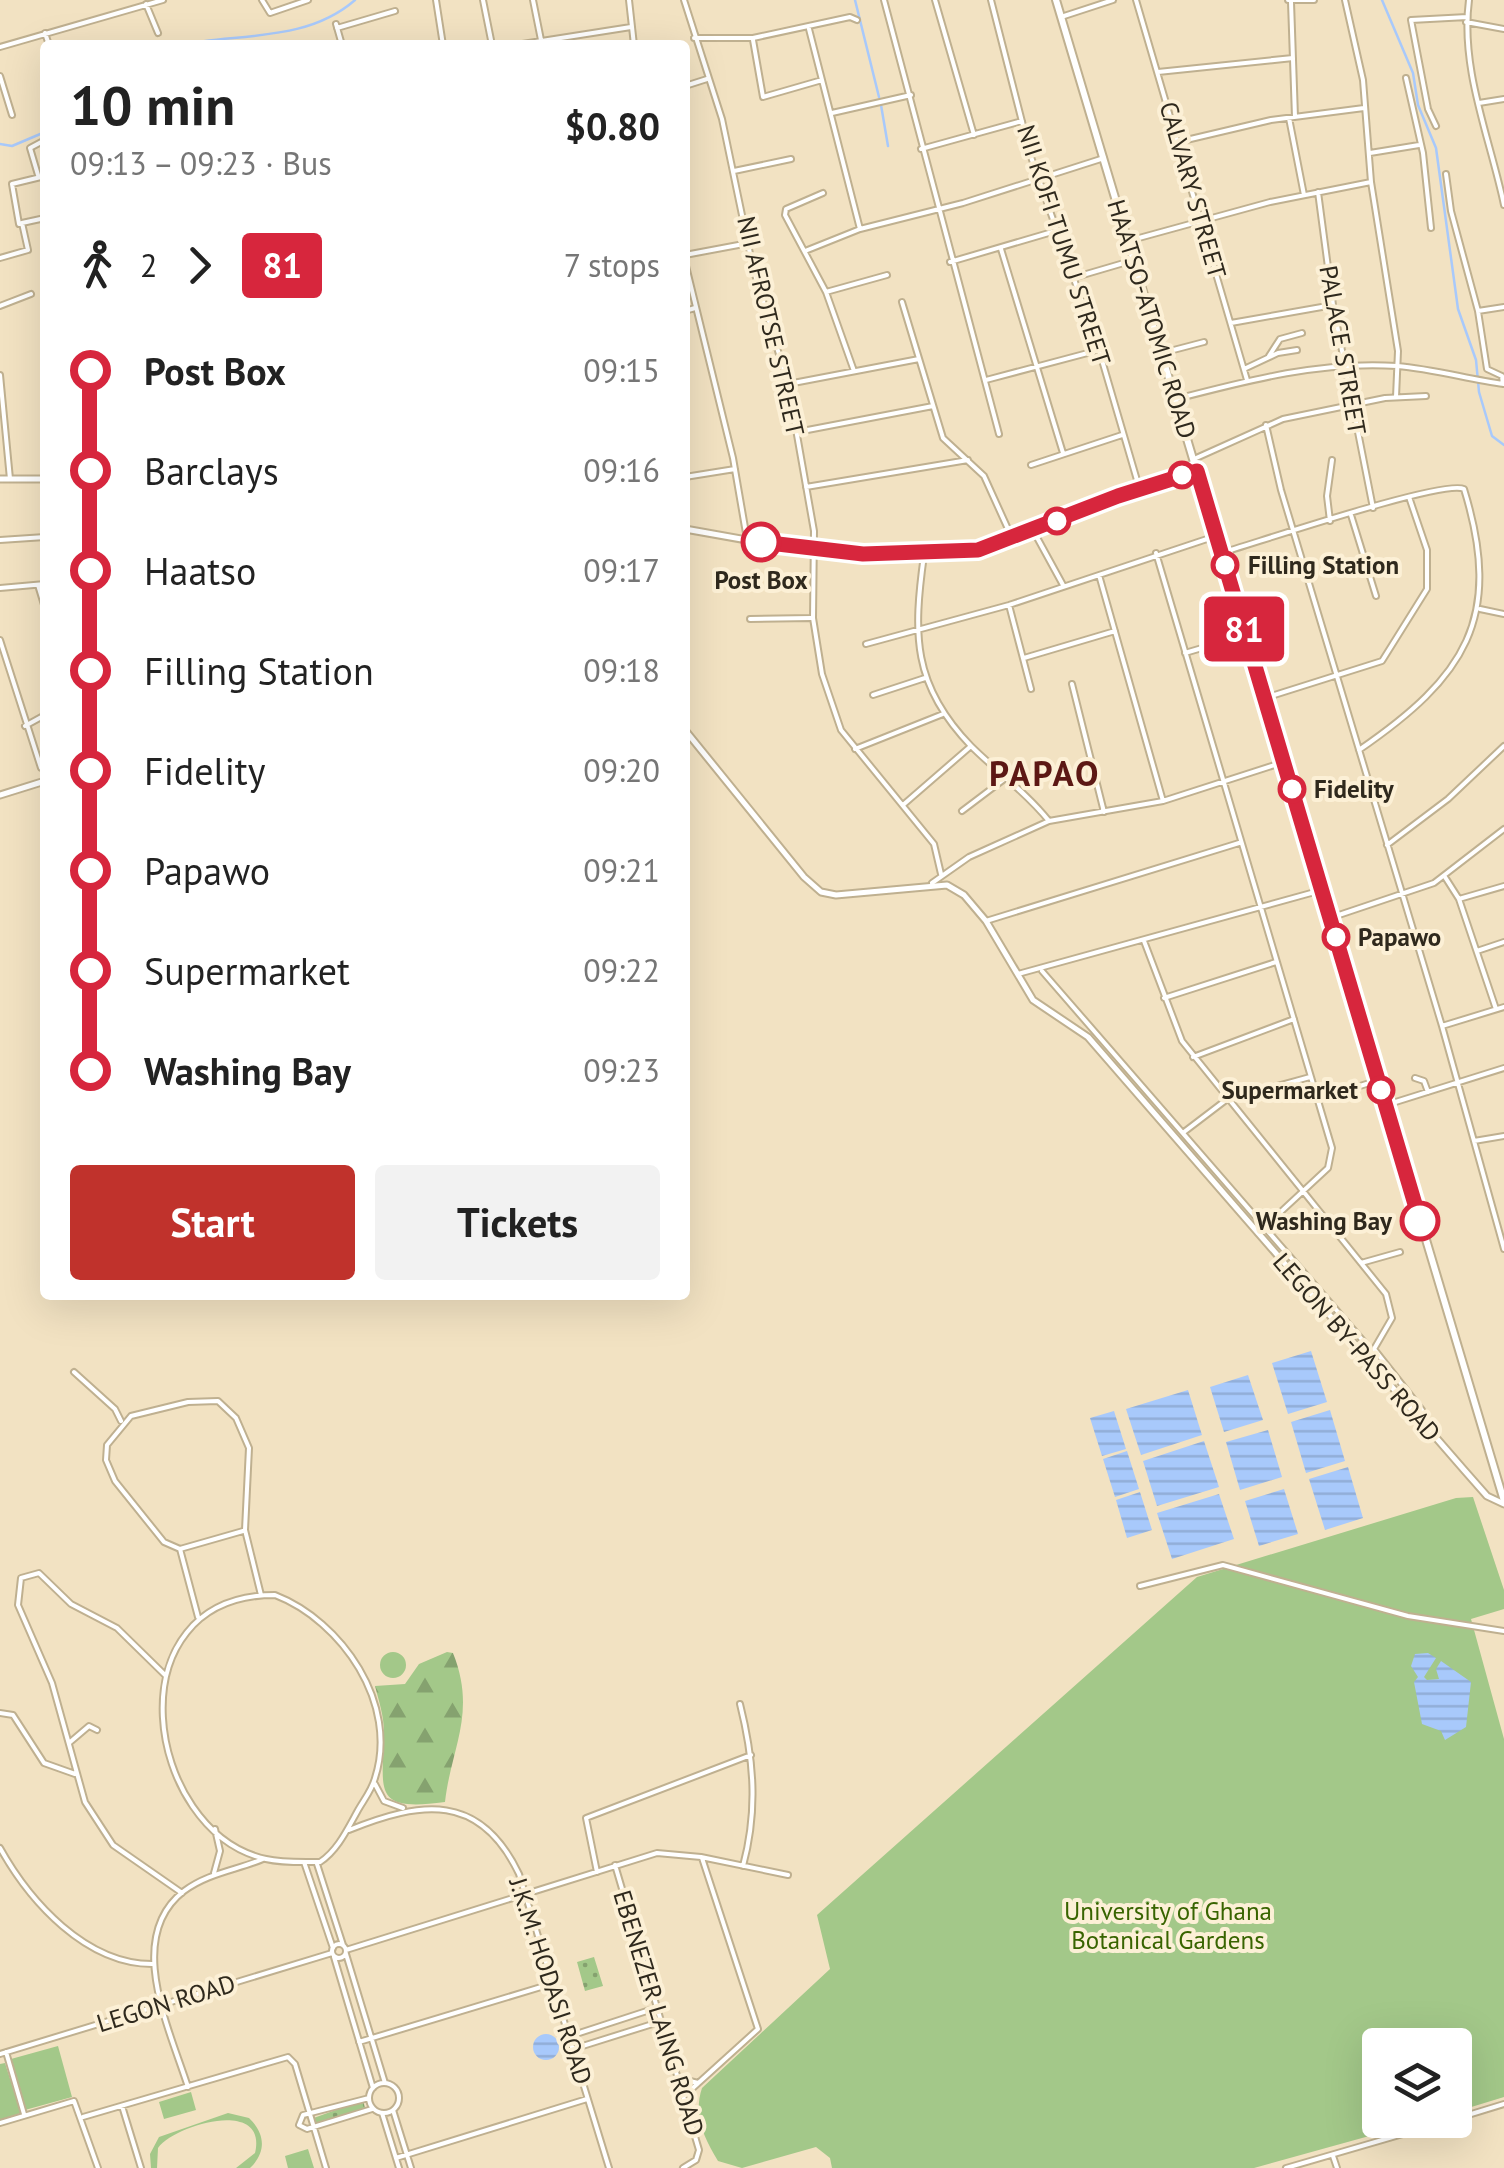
<!DOCTYPE html>
<meta charset="utf-8">
<style>
:root{--surface:#fff;--page:#f2f2f2;--text:#222;--muted:#767676;--accent:#c0322c}
body{margin:0;font-family:"PT Sans",sans-serif;background:var(--page);color:var(--text);height:100vh;display:flex;flex-direction:column;font-size:38px;white-space:nowrap}
*{box-sizing:border-box;margin:0}
p{font-size:32px;color:var(--muted)}
.icon{flex:none;width:55px;height:55px;fill:none;stroke:currentColor;stroke-width:2;stroke-linecap:round;stroke-linejoin:round}
.map{position:relative;flex:1;overflow:hidden}
.side{position:absolute;left:40px;top:40px;width:650px;height:1260px;display:flex;flex-direction:column;background:var(--surface);border-radius:10px;box-shadow:0 10px 40px #0002}
.side>*{flex:none}
.badge{padding:0 20px;border-radius:8px;font-size:35px;line-height:65px}
.fabs{position:absolute;left:1362px;top:2028px;display:grid;gap:20px}
.fabs a{display:grid;place-items:center;width:110px;height:110px;border-radius:10px;background:var(--surface);box-shadow:0 10px 40px #0002;font-size:50px}
.map>.badge{position:absolute;translate:-50% -50%;box-shadow:0 0 0 5px #fff}
.legs{display:flex;align-items:center;gap:15px;height:110px;padding:0 30px;font-size:32px}
.legs p{margin-inline-start:auto}
.summary{display:flex;align-items:center;justify-content:space-between;height:170px;padding:0 30px}
h1{font-size:55px;font-weight:700;line-height:75px}
.cta{display:flex;gap:20px;margin-top:auto;padding:20px 30px}
.cta a{flex:1;height:115px;border-radius:10px;background:var(--accent);color:#fff;font-size:40px;font-weight:700;line-height:115px;text-align:center}
.cta a+a{background:var(--page);color:var(--text)}
ul{padding:0 30px;list-style:none}
li{display:flex;align-items:center;gap:35px;height:100px;font-size:38px}
li i{display:grid;place-items:center;width:15px;height:100%;margin:0 12px;background:currentColor}
li i::after{content:'';width:25px;height:25px;margin:-12px;border:8px solid;border-radius:50%;background:var(--surface)}
li p{margin-inline-start:auto}
li:first-child i{background:linear-gradient(#0000 50%,currentColor 0)}
li:last-child i{background:linear-gradient(currentColor 50%,#0000 0)}
.map>svg:first-child{display:block}
.grass{fill:url(#grass-dots)}
.forest{fill:url(#forest-firs)}
.park{fill:#a3c889}
.water{fill:url(#water-rules)}
.lines{fill:none;stroke-linecap:round;stroke-linejoin:round}
.stream{stroke:#a8c9fb;stroke-width:2.5}
.minor-casing{stroke:#bfb090;stroke-width:8}
.tertiary-casing{stroke:#bfb090;stroke-width:9}
.secondary-casing{stroke:#bfb090;stroke-width:10}
.minor{stroke:#fff;stroke-width:4}
.tertiary{stroke:#fff;stroke-width:5}
.secondary{stroke:#fff;stroke-width:6}
.line-1-casing{stroke:#fff;stroke-width:22}
.line-1{stroke:#d7263d;stroke-width:15}
.stop-1-dot{fill:#fff;stroke:#d7263d;stroke-width:5}
.labels{text-anchor:middle;dominant-baseline:central;stroke-width:8;stroke-linejoin:round;paint-order:stroke}
.street-label{font-size:25px;fill:#2f291d;stroke:#fcf0d6}
.stop-label{font-size:25px;font-weight:bold;fill:#2f291d;stroke:#fcf0d6;text-anchor:start}
.park-label{font-size:25px;fill:#386400;stroke:#fcf0d6}
.district-label{font-size:35px;font-weight:bold;letter-spacing:2.5px;fill:#5c1814;stroke:#fcf0d6}
</style>
<div class="map">
<svg width="1504" height="2168" viewBox="0 0 1504 2168">
<defs>
<pattern id="grass-dots" width="8" height="8" patternUnits="userSpaceOnUse" patternTransform="scale(2.5)"><rect width="8" height="8" fill="#a3c889"/><path d="M2 2h.1M6 6h.1" fill="none" stroke="#85a26f" stroke-width="1.8" stroke-linecap="round"/></pattern>
<pattern id="forest-firs" width="22" height="20" patternUnits="userSpaceOnUse" patternTransform="scale(2.5)"><rect width="22" height="20" fill="#a3c889"/><path d="M5 1l3.5 6h-7zM16 11l3.5 6h-7z" fill="#85a26f"/></pattern>
<pattern id="water-rules" width="6" height="5" patternUnits="userSpaceOnUse" patternTransform="scale(2.5)"><rect width="6" height="5" fill="#a8c9fb"/><path d="M0 2.5h6" fill="none" stroke="#91add7"/></pattern>
</defs>
<rect width="100%" height="100%" fill="#f2e2c2"/>
<!-- grass -->
<path class="grass" d="M 594,1957 L 603,1986 L 585,1991 L 577,1962 Z
M 363,2100 L 365,2108 L 315,2123 L 311,2119 Z"/>
<!-- forest -->
<path class="forest" d="M 447,1652 L 453,1653 C 477,1713 451,1748 445,1802 C 371,1812 383,1791 384,1732 C 384,1717 379,1701 375,1686 L 405,1684 L 419,1664 Z"/>
<!-- park -->
<path class="park" d="M 1473,1497 L 1504,1590 L 1504,1609 L 1471,1619 L 1504,1739 L 1504,2097 L 1455,2112 L 1455,2045 L 1380,2045 L 1380,2120 L 1427,2120 L 1254,2168 L 832,2168 L 830,2158 L 816,2147 L 742,2168 L 718,2161 C 704,2138 693,2115 702,2088 L 830,1969 L 817,1915 L 1197,1577 L 1456,1498 Z
M380 1665a13 13 0 1 1 26 0a13 13 0 1 1-26 0Z
M 58,2046 L 72,2097 L 25,2110 L 11,2059 Z
M 5,2063 L 21,2113 L 0,2120 L 0,2064 Z
M 191,2092 L 196,2110 L 164,2119 L 159,2102 Z
M 228,2113 L 249,2118 C 265,2133 267,2152 250,2168 L 236,2168 L 255,2153 C 268,2098 176,2124 158,2148 L 157,2168 L 151,2168 L 150,2154 L 159,2137 Z
M 308,2149 L 314,2168 L 288,2168 L 285,2156 Z"/>
<!-- water -->
<path class="water" d="M 1311,1351 L 1327,1402 L 1288,1414 L 1272,1363 Z
M 1248,1375 L 1263,1420 L 1224,1432 L 1210,1387 Z
M 1188,1390 L 1202,1435 L 1141,1455 L 1126,1409 Z
M 1330,1410 L 1345,1461 L 1306,1473 L 1291,1422 Z
M 1114,1411 L 1126,1449 L 1102,1456 L 1090,1418 Z
M 1268,1430 L 1282,1477 L 1240,1490 L 1226,1442 Z
M 1204,1441 L 1219,1487 L 1157,1506 L 1143,1461 Z
M 1127,1451 L 1139,1489 L 1115,1497 L 1103,1459 Z
M 1348,1467 L 1363,1518 L 1325,1530 L 1309,1479 Z
M 1284,1489 L 1298,1534 L 1259,1546 L 1245,1501 Z
M 1140,1492 L 1152,1530 L 1127,1538 L 1116,1500 Z
M 1219,1494 L 1234,1539 L 1172,1559 L 1157,1513 Z
M 1428,1653 L 1436,1658 L 1424,1677 L 1427,1680 L 1439,1679 L 1436,1669 L 1441,1661 L 1471,1682 L 1466,1727 L 1445,1740 L 1441,1731 L 1422,1724 L 1414,1682 L 1418,1677 L 1411,1666 L 1415,1654 Z
M533 2047a13 13 0 1 1 26 0a13 13 0 1 1-26 0Z"/>
<g class="lines">
<!-- stream -->
<path class="stream" d="M 855,0 L 879,97
M 1382,0 L 1413,73 L 1418,105 L 1436,148 L 1458,309 L 1476,360 L 1479,392 L 1492,436 L 1504,445
M 180,45 C 240,33 307,42 355,0
M 881,105 L 888,146
M 0,144 L 12,146 L 45,132"/>
<!-- minor casing -->
<g class="minor-casing">
<path id="minor" d="M 262,0 L 270,13 L 308,0
M 436,0 L 443,45
M 483,0 L 492,45
M 533,0 L 542,45
M 629,0 L 634,45
M 684,0 L 722,119 L 753,268 L 788,384 L 814,531 L 813,618 L 822,674 L 841,730 L 934,844 L 941,874
M 884,0 L 999,434
M 935,0 L 974,135
M 991,0 L 1031,157 L 1099,350 L 1139,487
M 1136,0 L 1247,380
M 1288,0 L 1314,0
M 1345,0 L 1363,80 L 1371,182 L 1398,351 L 1396,397
M 1469,0 C 1460,69 1490,138 1504,205
M 1291,2 L 1295,117
M 146,4 L 158,33
M 1061,17 L 1113,0
M 1466,22 L 1504,29
M 336,24 L 342,45
M 337,28 L 395,11
M 809,29 L 860,229
M 45,33 L 49,45
M 694,38 L 753,38 L 850,17 L 857,20
M 753,40 L 763,97 L 822,80
M 278,45 L 291,45
M 516,45 L 631,27
M 0,47 L 163,0
M 1158,72 L 1293,58
M 0,76 L 12,115
M 1406,78 L 1423,153 L 1431,228
M 685,86 L 707,79
M 1479,103 L 1504,99
M 832,113 L 911,95
M 1289,118 L 1304,195
M 1436,126 L 1428,109 L 1411,20 L 1467,17
M 1182,141 L 1271,120 L 1364,108
M 921,149 L 1022,121
M 1370,153 L 1419,145
M 734,171 L 791,159
M 1446,174 L 1451,211 L 1478,311 L 1504,307
M 38,175 L 30,148 L 45,140
M 1318,192 L 1333,305 L 1373,508
M 823,193 L 786,209 L 785,215 L 826,292 L 854,371
M 19,224 L 12,184 L 45,176
M 1128,241 L 1270,202 L 1371,182
M 1001,249 L 1063,453
M 805,251 L 860,229 L 963,203 L 1104,158
M 685,255 L 749,243
M 0,258 L 28,250 L 22,223 L 45,218
M 685,262 L 733,458 L 747,539
M 950,262 L 1059,230
M 1076,277 L 1134,260
M 826,292 L 887,275
M 902,302 L 943,438 L 984,476 L 1013,540
M 0,306 L 31,294
M 685,311 L 695,308
M 1478,311 L 1487,369 L 1502,376 L 1503,384
M 1231,323 L 1333,305
M 1162,353 L 1204,342
M 1269,356 L 1280,339 L 1302,333
M 1244,369 L 1278,353 L 1297,350
M 0,375 L 10,479
M 986,380 L 1099,350
M 788,384 L 919,359
M 1176,399 C 1249,380 1321,361 1397,366 C 1433,369 1468,379 1504,384
M 1266,425 L 1281,490 L 1442,1026 L 1504,1249
M 797,432 L 933,406
M 1194,459 L 1283,419 L 1385,398 L 1426,396
M 1031,465 L 1122,435
M 685,477 L 735,469
M 806,487 L 968,460
M 1351,515 L 1376,596
M 1330,521 L 1327,496 L 1332,460
M 1034,532 L 1063,585
M 0,540 L 45,537
M 1156,553 L 1332,1148 L 1328,1168 L 1258,1233
M 1221,553 C 1256,543 1444,479 1464,489 C 1504,619 1465,677 1359,750
M 924,555 C 913,634 912,685 971,746 C 997,772 1026,792 1049,821
M 1099,575 L 1163,801
M 38,585 L 45,608
M 0,588 L 45,584
M 1009,605 L 1031,689
M 1480,609 L 1504,614
M 750,619 L 811,618
M 0,640 L 41,768 L 45,766
M 866,644 L 1009,605 L 1216,536
M 1185,653 L 1246,635
M 1024,658 L 1115,631
M 1072,684 L 1104,812
M 873,695 L 925,678
M 1265,698 L 1382,661 L 1427,589 L 1427,550 L 1409,497
M 25,726 L 45,715
M 855,749 L 943,714
M 903,805 L 971,746
M 962,811 L 1007,777
M 1387,845 L 1448,799 L 1504,746
M 1445,877 L 1459,899 L 1496,1009
M 932,883 L 969,857 L 1049,821 L 1163,801 L 1284,762
M 1459,899 L 1504,886
M 1330,918 L 1434,883 L 1504,829
M 986,921 L 1239,843
M 1144,941 L 1182,1041 L 1386,1294 L 1392,1318 L 1374,1349 L 1422,1410 L 1422,1422
M 1477,951 L 1504,942
M 1042,971 L 1365,1343
M 1018,974 L 1322,890
M 1164,998 L 1276,962
M 1442,1026 L 1504,1007
M 1193,1057 L 1294,1019
M 1415,1078 L 1424,1081 L 1428,1092
M 1318,1099 L 1376,1081
M 1386,1105 L 1504,1068
M 1184,1132 L 1226,1100 L 1310,1077
M 1474,1141 L 1504,1136
M 1361,1263 L 1400,1252
M 74,1372 L 115,1409 L 121,1421
M 180,1549 L 243,1531
M 1140,1586 L 1223,1565 L 1408,1616 L 1504,1631
M 275,1595 C 342,1621 399,1704 375,1778 C 372,1790 363,1801 357,1812 C 347,1830 337,1851 320,1862 C 302,1862 283,1863 266,1859 C 144,1832 110,1595 275,1595 Z
M 198,1617 L 180,1549 L 164,1542 L 115,1481 L 106,1460 L 107,1445 L 131,1416 L 188,1402 L 218,1401 L 236,1418 L 249,1448 L 245,1530 L 261,1595
M 166,1676 L 117,1628 L 71,1604 L 39,1573 L 21,1578 L 18,1605 L 52,1683 L 85,1802 L 113,1845 L 182,1893
M 740,1704 C 754,1760 758,1810 743,1866
M 0,1713 L 13,1715 L 44,1763 L 75,1774
M 69,1743 L 89,1726 L 97,1730
M 375,1784 L 384,1801 L 403,1808
M 349,1830 C 421,1801 480,1792 519,1874 L 609,2168
M 0,1848 C 30,1902 86,1964 152,1964
M 304,1862 L 333,1948
M 317,1864 L 343,1945
M 615,1865 L 699,2150 L 696,2160 L 683,2168
M 597,1872 L 586,1818 L 751,1755
M 214,1873 L 220,1851 L 215,1829
M332 1951a7 7 0 1 1 14 0a7 7 0 1 1-14 0Z
M 346,1950 L 657,1853 L 701,1857 L 788,1875
M 346,1954 L 385,2083
M 334,1957 L 373,2088
M 570,2036 L 656,2008
M 359,2042 L 551,1984
M 573,2049 L 659,2022
M 6,2052 L 24,2114
M 0,2054 L 332,1953
M 678,2078 L 698,2083
M369 2098a15 15 0 1 1 30 0a15 15 0 1 1-30 0Z
M 188,2087 C 170,2030 124,1937 184,1891 C 208,1873 237,1870 263,1859
M 684,2096 L 758,2029 L 702,1858
M 369,2098 L 303,2115 L 299,2125 L 307,2129 L 372,2109
M 122,2106 L 141,2168
M 393,2110 L 411,2168
M 382,2113 L 399,2168
M 83,2117 L 288,2057 L 295,2064 L 326,2168
M 1455,2119 L 1504,2104
M 0,2123 L 74,2101 L 98,2168
M 1333,2156 L 1337,2168
M 396,2158 L 587,2099
M 1286,2168 L 1451,2120"/>
</g>
<!-- tertiary casing -->
<g class="tertiary-casing">
<path id="tertiary" d="M 0,479 L 45,479
M 685,529 L 814,552 L 963,553 L 1001,545 L 1103,501 L 1197,471
M 685,730 L 804,877 L 821,892 L 836,895 L 947,885 L 964,895 L 986,921 L 1033,1000 L 1088,1037 L 1465,1471 L 1487,1496 L 1504,1504
M 0,795 L 45,781"/>
</g>
<!-- secondary casing -->
<g class="secondary-casing">
<path id="secondary" d="M 1056,0 L 1504,1501"/>
</g>
<!-- minor -->
<use href="#minor" class="minor"/>
<!-- tertiary -->
<use href="#tertiary" class="tertiary"/>
<!-- secondary -->
<use href="#secondary" class="secondary"/>
</g>
<g class="lines">
<!-- line-1 casing -->
<g class="line-1-casing">
<path id="line-1" d="M 761,542 L 863,554 L 978,550 L 1118,496 L 1197,471 L 1420,1221"/>
</g>
<!-- line-1 -->
<use href="#line-1" class="line-1"/>
</g>
<!-- markers -->
<g class="stop-1-dot">
<circle cx="1182" cy="475" r="12"/>
<circle cx="1057" cy="521" r="12"/>
<circle cx="761" cy="542" r="18"/>
<circle cx="1225" cy="565" r="12"/>
<circle cx="1292" cy="789" r="12"/>
<circle cx="1336" cy="937" r="12"/>
<circle cx="1381" cy="1090" r="12"/>
<circle cx="1420" cy="1221" r="18"/>
</g>
<g class="labels">
<!-- street labels -->
<g class="street-label">
<text transform="translate(1193 190) rotate(74)">CALVARY STREET</text>
<text transform="translate(1064 245) rotate(72)">NII KOFI TUMU STREET</text>
<text transform="translate(1152 319) rotate(73)">HAATSO-ATOMIC ROAD</text>
<text transform="translate(771 326) rotate(77)">NII AFROTSE STREET</text>
<text transform="translate(1343 350) rotate(80)">PALACE STREET</text>
<text transform="translate(1357 1347) rotate(49)">LEGON BY-PASS ROAD</text>
<text transform="translate(551 1981) rotate(72)">J.K.M. HODASI ROAD</text>
<text transform="translate(166 2003) rotate(-17)">LEGON ROAD</text>
<text transform="translate(659 2013) rotate(73)">EBENEZER LAING ROAD</text>
</g>
<!-- stop labels -->
<g class="stop-label">
<text x="1248" y="565">Filling Station</text>
<text x="761" y="580" text-anchor="middle">Post Box</text>
<text x="1314" y="789">Fidelity</text>
<text x="1358" y="937">Papawo</text>
<text x="1358" y="1090" text-anchor="end">Supermarket</text>
<text x="1392" y="1221" text-anchor="end">Washing Bay</text>
</g>
<!-- park labels -->
<g class="park-label">
<text x="1168" y="1911">University of Ghana<tspan x="1168" dy="29">Botanical Gardens</tspan></text>
</g>
<!-- district labels -->
<g class="district-label">
<text x="1045" y="773">PAPAO</text>
</g>
</g>
</svg>
<div class="fabs">
<a><svg class="icon" aria-label="layers" viewBox="0 0 24 24"><path d="M12 4l9 5-9 5-9-5zM3 14l9 5 9-5"/></svg></a>
</div>
<b class="badge" style="left:1244px;top:629px;background:#d7263d;color:#fff">81</b>
<section class="side">
<div class="summary"><div><h1>10 min</h1><p>09:13 – 09:23 · Bus</p></div><b>$0.80</b></div>
<div class="legs"><svg class="icon" aria-label="walk" viewBox="0 0 24 24"><circle cx="13" cy="4" r="2"/><path d="M13 8l-2 6 4 7M11 14l-3 7M7 12l3-4h3l4 4"/></svg>2<svg class="icon" aria-label="forward" viewBox="0 0 24 24"><path d="M9 5l7 7-7 7"/></svg><b class="badge" style="background:#d7263d;color:#fff">81</b><p>7 stops</p></div>
<ul>
<li><i style="color:#d7263d"></i><b>Post Box</b><p>09:15</p></li>
<li><i style="color:#d7263d"></i><span>Barclays</span><p>09:16</p></li>
<li><i style="color:#d7263d"></i><span>Haatso</span><p>09:17</p></li>
<li><i style="color:#d7263d"></i><span>Filling Station</span><p>09:18</p></li>
<li><i style="color:#d7263d"></i><span>Fidelity</span><p>09:20</p></li>
<li><i style="color:#d7263d"></i><span>Papawo</span><p>09:21</p></li>
<li><i style="color:#d7263d"></i><span>Supermarket</span><p>09:22</p></li>
<li><i style="color:#d7263d"></i><b>Washing Bay</b><p>09:23</p></li>
</ul>
<div class="cta"><a>Start</a><a>Tickets</a></div>
</section>
</div>
